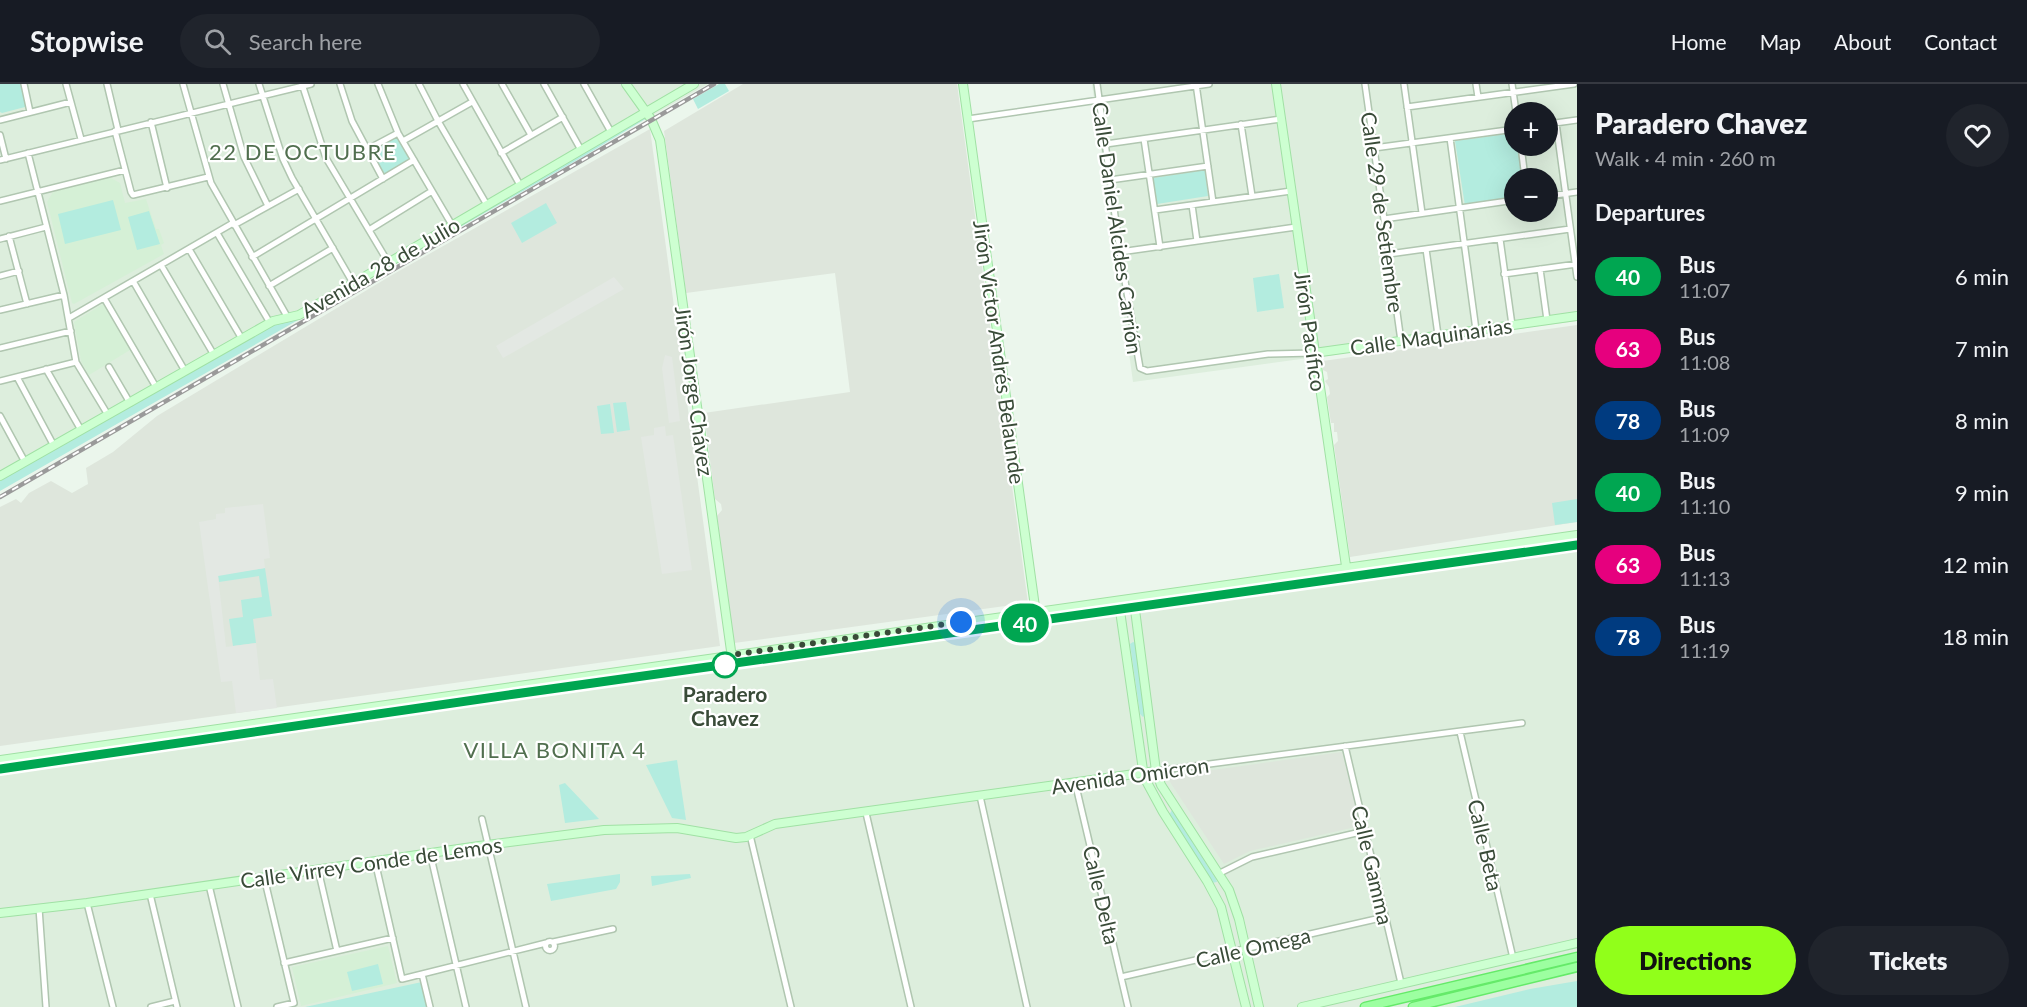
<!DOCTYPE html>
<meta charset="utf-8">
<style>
:root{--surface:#171b24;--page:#20242c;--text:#f1f3f6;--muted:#9ea1a6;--line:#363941;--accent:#91ff1a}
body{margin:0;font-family:Lato,sans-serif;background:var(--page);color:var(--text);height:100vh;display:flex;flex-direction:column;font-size:22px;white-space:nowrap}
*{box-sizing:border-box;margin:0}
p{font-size:20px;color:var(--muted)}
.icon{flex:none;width:33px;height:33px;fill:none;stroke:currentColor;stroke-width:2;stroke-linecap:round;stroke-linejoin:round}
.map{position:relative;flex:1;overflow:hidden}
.details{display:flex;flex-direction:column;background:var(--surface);width:450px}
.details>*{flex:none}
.badge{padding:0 12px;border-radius:20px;font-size:21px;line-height:39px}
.buttons{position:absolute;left:1504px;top:18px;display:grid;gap:12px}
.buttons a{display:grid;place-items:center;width:54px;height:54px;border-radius:50%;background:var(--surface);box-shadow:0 6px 24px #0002;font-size:30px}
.you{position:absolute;width:30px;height:30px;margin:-15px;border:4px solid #fff;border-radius:50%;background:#1a73e8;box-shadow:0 0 0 9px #1a73e833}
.map>.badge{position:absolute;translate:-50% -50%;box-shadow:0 0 0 3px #fff}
h2{padding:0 18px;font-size:22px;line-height:54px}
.round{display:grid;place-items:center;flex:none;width:63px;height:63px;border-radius:32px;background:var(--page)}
.summary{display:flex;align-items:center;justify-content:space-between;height:102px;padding:0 18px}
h1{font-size:28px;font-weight:800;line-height:45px}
.cta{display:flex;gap:12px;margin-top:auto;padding:12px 18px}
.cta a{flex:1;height:69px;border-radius:36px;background:var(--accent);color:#111;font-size:24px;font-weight:800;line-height:69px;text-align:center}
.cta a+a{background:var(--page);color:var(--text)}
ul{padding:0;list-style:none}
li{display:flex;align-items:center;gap:18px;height:72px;padding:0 18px}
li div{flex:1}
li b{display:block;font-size:22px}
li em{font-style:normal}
li .badge{min-width:66px;font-weight:700;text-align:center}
header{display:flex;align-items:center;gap:36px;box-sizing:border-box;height:84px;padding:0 30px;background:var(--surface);border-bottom:2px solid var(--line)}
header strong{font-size:28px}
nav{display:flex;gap:33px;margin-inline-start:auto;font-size:21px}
.search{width:420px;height:54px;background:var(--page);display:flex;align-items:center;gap:15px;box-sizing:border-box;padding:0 21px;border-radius:33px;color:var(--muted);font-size:22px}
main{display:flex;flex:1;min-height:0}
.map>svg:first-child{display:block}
.residential{fill:#ded;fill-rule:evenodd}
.industrial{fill:#dee6dc}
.education{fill:#d5f0d6}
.green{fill:#b3ecdf}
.parking{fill:#e3e8e3}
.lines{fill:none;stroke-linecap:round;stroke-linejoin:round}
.street-casing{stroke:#b0c6b0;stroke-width:8}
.secondary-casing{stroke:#a0e1a4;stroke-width:10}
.primary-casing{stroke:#65ea69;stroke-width:11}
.street{stroke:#fff;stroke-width:5}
.secondary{stroke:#cdffd1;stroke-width:8}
.primary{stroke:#9cffa0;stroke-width:8}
.rail-casing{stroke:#9a9a9a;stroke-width:4.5}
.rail{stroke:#fff;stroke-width:2;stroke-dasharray:7;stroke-linecap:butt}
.line-casing{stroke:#fff;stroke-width:14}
.line{stroke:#00a651;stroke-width:9}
.walk{stroke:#394b38;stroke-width:6;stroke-dasharray:0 10.8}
.stop-dot{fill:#fff;stroke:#00a651;stroke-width:3}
.labels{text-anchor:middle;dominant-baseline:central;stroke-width:4.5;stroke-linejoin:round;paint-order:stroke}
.street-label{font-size:21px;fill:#394b38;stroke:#fff}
.stop-label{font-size:21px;font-weight:bold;fill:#394b38;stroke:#fff}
.neighbourhood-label{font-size:22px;letter-spacing:1.5px;fill:#516f4f;stroke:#fff}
</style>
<header>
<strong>Stopwise</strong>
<div class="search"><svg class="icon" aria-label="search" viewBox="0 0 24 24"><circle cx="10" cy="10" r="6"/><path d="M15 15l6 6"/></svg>Search here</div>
<nav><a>Home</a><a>Map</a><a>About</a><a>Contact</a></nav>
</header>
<main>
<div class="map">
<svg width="1577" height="923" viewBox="0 0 1577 923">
<rect width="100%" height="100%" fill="#ebf6ec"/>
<!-- residential -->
<path class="residential" d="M 0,0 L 708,0 L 0,399 Z
M 1092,0 L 1577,0 L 1577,237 L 1133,298 ZM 1515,28 L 1548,28 L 1548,62 L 1515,62 ZM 1515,94 L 1548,94 L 1548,128 L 1515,128 Z
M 1577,456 L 1577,923 L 0,923 L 0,679 Z"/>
<!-- industrial -->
<path class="industrial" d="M 743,0 L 957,0 L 1028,519 L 734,559 L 717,432 L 722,426 L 721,420 L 715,415 L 704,329 L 850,308 L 835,189 L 686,209 L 664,47 Z
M 650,45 L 720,562 L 0,662 L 0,423 L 16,415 L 21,419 L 29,409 L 51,397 L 72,409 L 88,400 L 86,384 L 113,368 L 157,332 L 392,191 Z
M 1577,241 L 1577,438 L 1350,473 L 1334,361 L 1338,357 L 1337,348 L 1334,348 L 1334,339 L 1331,339 L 1327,313 L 1330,310 L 1329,303 L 1325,297 L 1328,295 L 1327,288 L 1323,286 L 1323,277 Z
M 1342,668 L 1360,742 L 1250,767 L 1224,780 L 1170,698 L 1170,692 Z"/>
<!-- education -->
<path class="education" d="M 109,93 L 120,99 L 125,119 L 146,115 L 156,145 L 159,145 L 164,159 L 161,161 L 164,170 L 74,220 L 72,219 L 47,118 L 53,108 Z
M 103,220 L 130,266 L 89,291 L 81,277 L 74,238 Z
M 388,862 L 397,899 L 301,922 L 292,883 Z"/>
<!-- green -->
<path class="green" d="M 0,0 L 22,0 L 26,21 L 25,23 L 2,29 L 0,28 Z
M 719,0 L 725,0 L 729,7 L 698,25 L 693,15 Z
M 646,32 L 647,34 L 586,71 L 0,407 L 0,394 L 278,237 L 292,234 Z
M 1515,49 L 1515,62 L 1517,62 L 1522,94 L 1515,94 L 1515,115 L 1465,122 L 1455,57 Z
M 397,53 L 411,77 L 384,92 L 371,68 Z
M 1205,86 L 1208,112 L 1157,120 L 1153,94 Z
M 113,116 L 121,146 L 65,160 L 58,130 Z
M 546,119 L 557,139 L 522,159 L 511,139 Z
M 149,127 L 160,160 L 137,166 L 128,133 Z
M 1279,190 L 1284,224 L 1257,228 L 1253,194 Z
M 626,318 L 630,346 L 617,348 L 613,319 Z
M 610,320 L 614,349 L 601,350 L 597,322 Z
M 1577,415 L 1577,438 L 1555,441 L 1552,419 Z
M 265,484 L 272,532 L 253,535 L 256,559 L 233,562 L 229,535 L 243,533 L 241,516 L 262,513 L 259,492 L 219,498 L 218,491 Z
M 1133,558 L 1136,559 L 1145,631 L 1143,633 L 1140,630 L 1130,560 Z
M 677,676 L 686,736 L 672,734 L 646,681 Z
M 565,699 L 599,735 L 565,739 L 559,701 Z
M 1172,726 L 1216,795 L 1217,798 L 1211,799 L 1169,731 Z
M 620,790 L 620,798 L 616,805 L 551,817 L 547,800 Z
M 690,790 L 691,794 L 652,802 L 651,792 Z
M 378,880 L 383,900 L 352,907 L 347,888 Z
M 1577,897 L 1577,923 L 1455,923 L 1530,905 Z
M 422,898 L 428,923 L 305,923 Z"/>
<!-- parking -->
<path class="parking" d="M 614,193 L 624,205 L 503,274 L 496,262 Z
M 665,271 L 672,273 L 680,337 L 669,339 L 662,284 Z
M 665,342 L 666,352 L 673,351 L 692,486 L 662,490 L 641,353 L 654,351 L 654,344 Z
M 263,420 L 270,474 L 264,475 L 265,484 L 218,492 L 226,563 L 256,559 L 260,596 L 273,595 L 277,624 L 236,629 L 232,597 L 221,598 L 199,438 L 216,435 L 216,430 L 225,429 L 225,424 Z"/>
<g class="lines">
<!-- street casing -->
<g class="street-casing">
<path id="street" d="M 24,0 L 30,28
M 66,0 L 81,55
M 107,0 L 118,46
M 183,0 L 211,99 L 288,234
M 223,0 L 244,73 L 268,122
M 259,0 L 283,75 L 292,94 L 353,199
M 302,0 L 326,74 L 388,178
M 340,0 L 352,37 L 383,95
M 378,0 L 398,49 L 452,141
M 419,0 L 438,37 L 487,121
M 463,0 L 520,101
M 502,0 L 531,51
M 544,0 L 581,66
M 584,0 L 611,48
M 1097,0 L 1120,168 L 1140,284 L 1147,287 L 1268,270 L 1314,269
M 1196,0 L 1213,118
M 1365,0 L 1401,257
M 1404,0 L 1422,129
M 1476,0 L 1478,13
M 1512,0 L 1516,28
M 1407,23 L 1574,0
M 968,35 L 1209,0
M 0,36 L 71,18
M 151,38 L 167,104
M 1556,39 L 1577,193
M 1241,40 L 1252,112
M 1548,40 L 1577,36
M 115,47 L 131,108 L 133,111 L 208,93
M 0,51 L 6,75
M 1450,54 L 1476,246
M 1144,55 L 1160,163
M 403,57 L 472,18
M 1106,60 L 1281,35
M 1521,62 L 1525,94
M 1374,64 L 1515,45
M 366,66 L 398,49
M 28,69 L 64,211 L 76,278 L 108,331
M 501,69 L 563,33
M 0,76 L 311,0
M 1110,96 L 1208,82
M 1548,112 L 1577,108
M 0,117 L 125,86
M 1192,121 L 1197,157
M 1155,126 L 1291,107
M 1384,135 L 1515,116
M 234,141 L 299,105
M 369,146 L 432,107
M 217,149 L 270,239
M 9,152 L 27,220
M 0,155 L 46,143
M 1500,155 L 1512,241
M 189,165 L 242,255
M 1426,165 L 1438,251
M 1120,168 L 1296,143
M 1389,170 L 1570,145
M 252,173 L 414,76
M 161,181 L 214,271
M 1540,185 L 1547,236
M 1504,190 L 1577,180
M 0,192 L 19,187
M 133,197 L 185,287
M 269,202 L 333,164
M 104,214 L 156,303
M 0,226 L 64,211
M 69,234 L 233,139
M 0,264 L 71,247
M 109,283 L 130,319
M 46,285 L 81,346
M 17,293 L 54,362
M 0,297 L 76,278
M 0,332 L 25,378
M 1460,648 L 1513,874
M 1345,662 L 1401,899
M 1156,687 L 1522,639
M 1075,698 L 1128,923
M 980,712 L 1027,923
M 866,729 L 911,923
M 482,735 L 526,923
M 750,751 L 791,923
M 430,769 L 466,923
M 375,777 L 402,895 L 546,859
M 318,785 L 337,867
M 1218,790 L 1252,773 L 1365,747
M 264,793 L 294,919 L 277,923
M 209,801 L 238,923
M 150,810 L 177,923
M 87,819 L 113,923
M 39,824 L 46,923
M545.5 862a4.5 4.5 0 1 1 9 0a4.5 4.5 0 1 1-9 0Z
M 553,858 L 613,845
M 284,879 L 393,854
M 422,890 L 430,923
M 1121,893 L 1385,833
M 151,923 L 175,917"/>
</g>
<!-- secondary casing -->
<g class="secondary-casing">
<path id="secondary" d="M 626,0 L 651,35 L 660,56 L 732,574
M 963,0 L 1036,530
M 1276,0 L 1347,489
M 1314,269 L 1577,232
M 0,392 L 273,237 L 299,231 L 694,0
M 1134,518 L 1156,687 L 1161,701 L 1229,806 L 1239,835 L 1259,923
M 1119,520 L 1144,693 L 1163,728 L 1207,797 L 1221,823 L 1246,923
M 0,676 L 1577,451
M 0,685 L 515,610 L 1577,461
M 0,829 L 87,819 L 479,762 L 604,746 L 677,744 L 736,754 L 746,753 L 775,740 L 1156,687
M 1302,923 L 1577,859"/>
</g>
<!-- primary casing -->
<g class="primary-casing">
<path id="primary" d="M 1365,923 L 1577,873
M 1413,923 L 1577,883"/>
</g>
<!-- street -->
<use href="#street" class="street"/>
<!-- secondary -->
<use href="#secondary" class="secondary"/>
<!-- primary -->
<use href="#primary" class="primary"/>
<!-- rail casing -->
<g class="rail-casing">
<path id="rail" d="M 0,413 L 714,0"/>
</g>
<!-- rail -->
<use href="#rail" class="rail"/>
</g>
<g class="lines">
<!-- line casing -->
<g class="line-casing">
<path id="line" d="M 0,685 L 515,610 L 1577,461"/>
</g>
<!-- line -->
<use href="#line" class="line"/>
<!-- walk -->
<path class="walk" d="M 725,581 L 721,581 L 733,580 L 731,571 L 961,538"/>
</g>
<!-- markers -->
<circle class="stop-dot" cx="725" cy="581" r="12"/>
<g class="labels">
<!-- street labels -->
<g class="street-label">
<text transform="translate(1383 128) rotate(82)">Calle 29 de Setiembre</text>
<text transform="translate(1118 144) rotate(82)">Calle Daniel Alcides Carrión</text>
<text transform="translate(380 183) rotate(-30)">Avenida 28 de Julio</text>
<text transform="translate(1311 247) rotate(82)">Jirón Pacífico</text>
<text transform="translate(1431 252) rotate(-8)">Calle Maquinarias</text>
<text transform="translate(1000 268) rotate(82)">Jirón Victor Andrés Belaunde</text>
<text transform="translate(695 307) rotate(82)">Jirón Jorge Chávez</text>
<text transform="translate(1130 691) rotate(-8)">Avenida Omicron</text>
<text transform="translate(1486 761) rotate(77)">Calle Beta</text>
<text transform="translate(371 778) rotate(-8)">Calle Virrey Conde de Lemos</text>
<text transform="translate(1373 781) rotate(77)">Calle Gamma</text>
<text transform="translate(1102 811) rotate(77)">Calle Delta</text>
<text transform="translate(1253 863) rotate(-13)">Calle Omega</text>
</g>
<!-- stop labels -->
<g class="stop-label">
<text x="725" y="609">Paradero<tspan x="725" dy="24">Chavez</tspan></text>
</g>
<!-- neighbourhood labels -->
<g class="neighbourhood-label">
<text x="303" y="67">22 DE OCTUBRE</text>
<text x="555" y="665">VILLA BONITA 4</text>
</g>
</g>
</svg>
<div class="buttons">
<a>+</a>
<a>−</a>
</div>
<div class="you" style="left:961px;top:538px"></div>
<b class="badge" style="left:1025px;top:539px;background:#00a651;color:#fff">40</b>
</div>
<section class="details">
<div class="summary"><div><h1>Paradero Chavez</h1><p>Walk · 4 min · 260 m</p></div><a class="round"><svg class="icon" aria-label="heart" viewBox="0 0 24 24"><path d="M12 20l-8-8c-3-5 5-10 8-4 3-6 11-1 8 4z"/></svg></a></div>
<h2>Departures</h2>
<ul>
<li><span class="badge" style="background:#00a651;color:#fff">40</span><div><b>Bus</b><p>11:07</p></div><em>6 min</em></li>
<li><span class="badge" style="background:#e6007e;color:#fff">63</span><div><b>Bus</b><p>11:08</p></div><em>7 min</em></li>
<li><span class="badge" style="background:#003b80;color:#fff">78</span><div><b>Bus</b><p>11:09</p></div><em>8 min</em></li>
<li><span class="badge" style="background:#00a651;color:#fff">40</span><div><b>Bus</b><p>11:10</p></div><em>9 min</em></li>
<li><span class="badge" style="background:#e6007e;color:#fff">63</span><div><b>Bus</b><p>11:13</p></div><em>12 min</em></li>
<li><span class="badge" style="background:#003b80;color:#fff">78</span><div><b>Bus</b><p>11:19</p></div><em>18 min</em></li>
</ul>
<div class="cta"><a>Directions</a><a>Tickets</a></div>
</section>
</main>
